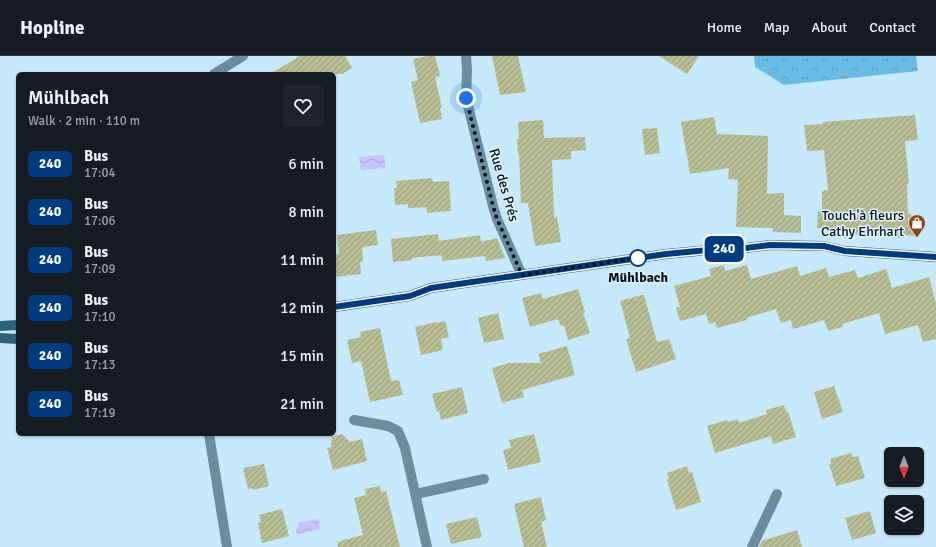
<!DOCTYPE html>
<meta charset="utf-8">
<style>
:root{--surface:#171b24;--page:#20242c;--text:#f1f3f6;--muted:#9ea1a6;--line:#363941}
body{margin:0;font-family:Signika,sans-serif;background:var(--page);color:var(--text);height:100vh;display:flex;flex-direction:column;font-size:15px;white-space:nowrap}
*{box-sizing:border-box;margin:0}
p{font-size:13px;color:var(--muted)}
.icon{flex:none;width:22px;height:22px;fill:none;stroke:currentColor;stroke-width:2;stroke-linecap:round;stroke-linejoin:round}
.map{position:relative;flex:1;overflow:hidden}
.drawer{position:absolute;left:16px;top:16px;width:320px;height:364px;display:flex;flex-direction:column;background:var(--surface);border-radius:6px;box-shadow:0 1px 3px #0004}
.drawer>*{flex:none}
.badge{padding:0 8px;border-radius:6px;font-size:14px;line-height:26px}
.needle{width:26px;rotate:180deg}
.fabs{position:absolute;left:884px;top:391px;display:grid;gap:8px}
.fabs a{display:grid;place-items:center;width:40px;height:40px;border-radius:6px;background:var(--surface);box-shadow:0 1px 3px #0004;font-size:20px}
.you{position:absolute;width:20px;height:20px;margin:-10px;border:3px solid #fff;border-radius:50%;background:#1a73e8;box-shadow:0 0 0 6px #1a73e833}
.map>.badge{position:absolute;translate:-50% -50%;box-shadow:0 0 0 2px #fff}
.round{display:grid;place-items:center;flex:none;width:42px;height:42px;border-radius:6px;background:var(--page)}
.summary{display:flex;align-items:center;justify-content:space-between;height:68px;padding:0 12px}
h1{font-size:19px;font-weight:600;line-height:30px}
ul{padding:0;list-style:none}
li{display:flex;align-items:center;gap:12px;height:48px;padding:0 12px}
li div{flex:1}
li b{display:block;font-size:15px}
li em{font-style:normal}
li .badge{min-width:44px;font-weight:700;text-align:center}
header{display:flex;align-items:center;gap:24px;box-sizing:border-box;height:56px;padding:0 20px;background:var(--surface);border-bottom:1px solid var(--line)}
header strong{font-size:19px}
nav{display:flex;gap:22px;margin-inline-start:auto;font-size:14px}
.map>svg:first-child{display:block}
.park{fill:url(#park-crowns)}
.water{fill:url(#water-waves)}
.building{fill:url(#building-hatch)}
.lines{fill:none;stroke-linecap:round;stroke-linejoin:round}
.street{stroke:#6b8d9e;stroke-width:10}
.secondary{stroke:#2e637d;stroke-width:10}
.line-casing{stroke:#fff;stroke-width:9}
.line{stroke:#003b80;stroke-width:6}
.walk{stroke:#04131b;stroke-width:4;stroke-dasharray:0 7.2}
.stop-dot{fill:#fff;stroke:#003b80;stroke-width:2}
.labels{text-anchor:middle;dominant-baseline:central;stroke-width:3;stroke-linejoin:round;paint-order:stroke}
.street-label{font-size:14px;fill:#04131b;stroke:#e1f2fc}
.poi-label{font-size:14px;fill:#04131b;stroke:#e1f2fc;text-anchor:end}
.stop-label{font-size:14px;font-weight:bold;fill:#04131b;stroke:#e1f2fc}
</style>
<header>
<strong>Hopline</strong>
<nav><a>Home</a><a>Map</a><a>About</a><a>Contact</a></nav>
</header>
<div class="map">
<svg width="936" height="491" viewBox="0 0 936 491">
<defs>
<pattern id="park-crowns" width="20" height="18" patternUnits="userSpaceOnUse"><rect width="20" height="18" fill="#67bbe4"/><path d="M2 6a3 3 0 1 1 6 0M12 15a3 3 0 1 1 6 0" fill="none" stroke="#58a0c3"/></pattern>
<pattern id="water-waves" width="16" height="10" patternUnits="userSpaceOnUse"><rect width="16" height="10" fill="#c9c0fb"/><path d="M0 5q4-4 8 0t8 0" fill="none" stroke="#aba4d7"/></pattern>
<pattern id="building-hatch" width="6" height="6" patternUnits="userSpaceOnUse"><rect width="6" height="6" fill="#b8bc92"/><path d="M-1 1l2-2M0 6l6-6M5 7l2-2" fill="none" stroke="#9da17d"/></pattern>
</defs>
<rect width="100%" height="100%" fill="#c5e8fb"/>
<!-- park -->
<path class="park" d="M 754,0 L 916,0 L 918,15 L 784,29 L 755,11 Z"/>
<!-- water -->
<path class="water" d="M 384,99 L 386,112 L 361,114 L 359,101 Z
M 319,463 L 320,473 L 297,478 L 296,473 L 299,470 L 298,467 Z"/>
<!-- building -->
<path class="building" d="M 300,0 L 345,0 L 352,12 L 342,18 L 270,18 Z
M 428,0 L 435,0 L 440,20 L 435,21 L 442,52 L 440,52 L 442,63 L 420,67 L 411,26 L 418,24 L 413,3 Z
M 492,0 L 518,0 L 526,36 L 500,39 Z
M 659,0 L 699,0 L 687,18 Z
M 915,59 L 918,84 L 905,85 L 909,128 L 907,128 L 908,158 L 911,158 L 911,162 L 919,162 L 918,180 L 904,179 L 904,182 L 889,181 L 889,180 L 849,178 L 849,173 L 817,172 L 818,155 L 822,155 L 822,135 L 828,134 L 824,94 L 807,95 L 804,69 L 823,68 L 823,66 Z
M 714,61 L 717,78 L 768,80 L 767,138 L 784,137 L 784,159 L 801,160 L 801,177 L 773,176 L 773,172 L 736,171 L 738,124 L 728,123 L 729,112 L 690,118 L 681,66 Z
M 543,64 L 544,82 L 585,81 L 586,94 L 571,95 L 571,103 L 552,104 L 554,162 L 557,161 L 561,186 L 535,190 L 528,147 L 521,147 L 519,98 L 518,98 L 517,83 L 519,83 L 518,66 Z
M 657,72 L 660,97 L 645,99 L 642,73 Z
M 432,122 L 433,126 L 449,125 L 451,155 L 427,157 L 426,151 L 408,152 L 408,148 L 395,149 L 394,132 L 397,132 L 396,125 Z
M 376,174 L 378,189 L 362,191 L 363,205 L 360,206 L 361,218 L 334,221 L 334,198 L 339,198 L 337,179 Z
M 438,178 L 439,185 L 480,179 L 481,186 L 497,182 L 505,202 L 486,205 L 485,200 L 442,205 L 442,199 L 412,202 L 412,204 L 393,206 L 391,183 Z
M 724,209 L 725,215 L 747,209 L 751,223 L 797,210 L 800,220 L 826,212 L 829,221 L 855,214 L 858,222 L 886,213 L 892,232 L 929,221 L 936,247 L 936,283 L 923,286 L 918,269 L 885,278 L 879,257 L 842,268 L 843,271 L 828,275 L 824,264 L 793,273 L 791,264 L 781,267 L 776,253 L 746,262 L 747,264 L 717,272 L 715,266 L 709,268 L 706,258 L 680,265 L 676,252 L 680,251 L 674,230 L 711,220 L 709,213 Z
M 578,233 L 585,256 L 583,257 L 590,277 L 568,284 L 564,269 L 561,270 L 558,263 L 530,271 L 522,242 L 541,237 L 543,243 Z
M 642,239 L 644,239 L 657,286 L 669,283 L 676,303 L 636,316 L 626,283 L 630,282 L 620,245 Z
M 498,257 L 504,283 L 484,287 L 478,262 Z
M 445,265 L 449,281 L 441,283 L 443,294 L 421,299 L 415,271 L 437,266 L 437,267 Z
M 380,272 L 391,325 L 399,324 L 403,339 L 370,346 L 361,305 L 352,307 L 347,284 L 361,281 L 360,276 Z
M 567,290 L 575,319 L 522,334 L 524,341 L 502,347 L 492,312 L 509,307 L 541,307 L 538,298 Z
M 834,330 L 843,356 L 822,363 L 814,336 Z
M 462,331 L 468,357 L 441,364 L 439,355 L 437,356 L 432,338 Z
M 784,349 L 786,356 L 788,355 L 796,381 L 773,388 L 771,380 L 715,397 L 707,370 L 727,364 L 728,366 L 738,363 L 739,367 L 767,358 L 766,354 Z
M 342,378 L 350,386 L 362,383 L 367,405 L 333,414 L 327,392 L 331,391 L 332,381 Z
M 534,378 L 541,406 L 508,414 L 503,394 L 511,392 L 509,384 Z
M 851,397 L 853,401 L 858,400 L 865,422 L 836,430 L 829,408 L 831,408 L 830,403 Z
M 264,408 L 269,430 L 253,434 L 252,432 L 248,433 L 243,412 Z
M 687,410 L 689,417 L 692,416 L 701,446 L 676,454 L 667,424 L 669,423 L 667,417 Z
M 380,430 L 381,436 L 386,435 L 400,491 L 338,491 L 337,486 L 363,479 L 354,442 L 366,439 L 365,433 Z
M 541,441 L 546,464 L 541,466 L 547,491 L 524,491 L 514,448 Z
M 282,453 L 289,480 L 262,487 L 258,467 L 261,466 L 259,459 Z
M 870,455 L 876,477 L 852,484 L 845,462 Z
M 477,461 L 482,481 L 451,488 L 446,468 Z
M 797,474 L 802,491 L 759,491 L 762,485 Z"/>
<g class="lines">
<!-- street -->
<path class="street" d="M 466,0 L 467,14 L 466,42 L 493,150 L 497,163 L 522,219
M 214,18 L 243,0
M 354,364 L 388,370 L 398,375 L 405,392 L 427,491
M 209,378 L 227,491
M 416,438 L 484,423
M 752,491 L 777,438"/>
<!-- secondary -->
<path class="secondary" d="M 334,251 L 410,240 L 431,232 L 666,198 L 708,194 L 738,193 L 770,189 L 824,190 L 845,195 L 936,201
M 0,270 L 18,269
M 0,282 L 18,283"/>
</g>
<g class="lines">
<!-- line casing -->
<g class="line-casing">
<path id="line" d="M 334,251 L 410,240 L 431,232 L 666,198 L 708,194 L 738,193 L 770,189 L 824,190 L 845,195 L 936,201"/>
</g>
<!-- line -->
<use href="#line" class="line"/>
<!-- walk -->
<path class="walk" d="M 466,42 L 493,150 L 497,163 L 522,219 L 638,202"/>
</g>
<!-- icons -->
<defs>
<g id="shop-pin" transform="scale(0.9)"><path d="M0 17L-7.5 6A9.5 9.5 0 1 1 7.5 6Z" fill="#8a4718" stroke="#e1f2fc"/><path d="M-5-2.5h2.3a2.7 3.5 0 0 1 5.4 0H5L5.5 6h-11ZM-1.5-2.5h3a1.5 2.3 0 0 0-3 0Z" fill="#fff"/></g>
</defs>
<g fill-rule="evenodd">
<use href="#shop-pin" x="917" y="167"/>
</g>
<!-- markers -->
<circle class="stop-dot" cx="638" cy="202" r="8"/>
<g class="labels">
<!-- street labels -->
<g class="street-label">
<text transform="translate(504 129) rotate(74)">Rue des Prés</text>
</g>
<!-- poi labels -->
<g class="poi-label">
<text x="904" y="159">Touch'à fleurs<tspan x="904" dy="16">Cathy Ehrhart</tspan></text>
</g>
<!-- stop labels -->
<g class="stop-label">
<text x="638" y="221">Mühlbach</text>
</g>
</g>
</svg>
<div class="fabs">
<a><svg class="needle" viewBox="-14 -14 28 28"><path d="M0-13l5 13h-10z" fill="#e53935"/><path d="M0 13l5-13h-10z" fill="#9ea1a6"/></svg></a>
<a><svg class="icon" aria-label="layers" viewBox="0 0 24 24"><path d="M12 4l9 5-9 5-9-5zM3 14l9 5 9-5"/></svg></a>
</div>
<div class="you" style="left:466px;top:42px"></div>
<b class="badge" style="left:724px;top:193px;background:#003b80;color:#fff">240</b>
<section class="drawer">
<div class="summary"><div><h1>Mühlbach</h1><p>Walk · 2 min · 110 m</p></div><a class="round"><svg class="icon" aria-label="heart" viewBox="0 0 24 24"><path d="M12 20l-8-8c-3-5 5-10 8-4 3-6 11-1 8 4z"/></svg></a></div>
<ul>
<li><span class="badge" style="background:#003b80;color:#fff">240</span><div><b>Bus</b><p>17:04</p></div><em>6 min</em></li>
<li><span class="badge" style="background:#003b80;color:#fff">240</span><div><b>Bus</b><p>17:06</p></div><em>8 min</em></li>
<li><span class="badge" style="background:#003b80;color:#fff">240</span><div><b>Bus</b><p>17:09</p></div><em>11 min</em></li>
<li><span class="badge" style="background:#003b80;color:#fff">240</span><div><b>Bus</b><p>17:10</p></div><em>12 min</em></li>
<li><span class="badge" style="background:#003b80;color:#fff">240</span><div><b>Bus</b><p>17:13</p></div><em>15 min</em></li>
<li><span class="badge" style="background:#003b80;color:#fff">240</span><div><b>Bus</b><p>17:19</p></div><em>21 min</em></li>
</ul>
</section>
</div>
